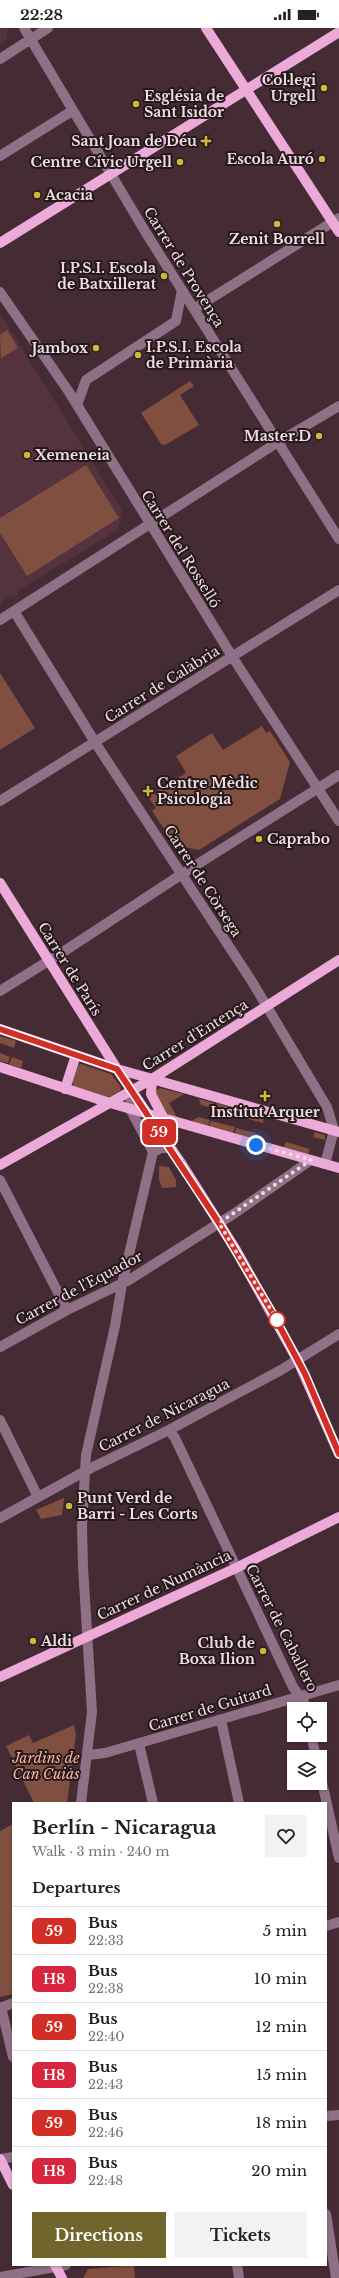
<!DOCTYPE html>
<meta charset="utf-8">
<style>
:root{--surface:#fff;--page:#f2f2f2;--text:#222;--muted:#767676;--line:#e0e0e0;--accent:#70662b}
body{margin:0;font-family:"Libre Baskerville",serif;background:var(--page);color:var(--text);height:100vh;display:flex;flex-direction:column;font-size:15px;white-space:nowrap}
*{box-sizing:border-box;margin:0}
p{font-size:13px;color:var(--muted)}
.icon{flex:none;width:22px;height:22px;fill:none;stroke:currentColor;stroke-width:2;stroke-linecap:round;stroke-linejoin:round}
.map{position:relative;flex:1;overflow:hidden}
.details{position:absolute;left:12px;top:1774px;width:315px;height:464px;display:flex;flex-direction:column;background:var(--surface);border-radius:0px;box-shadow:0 1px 3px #0004}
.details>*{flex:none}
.badge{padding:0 8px;border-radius:6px;font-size:14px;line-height:26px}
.tools{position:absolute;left:287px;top:1674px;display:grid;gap:8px}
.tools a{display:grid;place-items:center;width:40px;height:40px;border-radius:0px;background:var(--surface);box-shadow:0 1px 3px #0004;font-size:20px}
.you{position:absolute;width:20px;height:20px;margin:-10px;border:3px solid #fff;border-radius:50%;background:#1a73e8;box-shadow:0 0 0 6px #1a73e833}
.map>.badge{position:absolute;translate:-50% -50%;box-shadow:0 0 0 2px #fff}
h2{padding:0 20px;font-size:15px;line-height:36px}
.round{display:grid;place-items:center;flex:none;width:42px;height:42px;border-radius:0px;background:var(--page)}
.summary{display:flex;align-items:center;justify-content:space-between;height:68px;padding:0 20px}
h1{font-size:19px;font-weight:700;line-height:30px}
.cta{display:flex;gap:8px;margin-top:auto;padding:8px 20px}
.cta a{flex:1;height:46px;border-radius:0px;background:var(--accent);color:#fff;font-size:16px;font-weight:700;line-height:46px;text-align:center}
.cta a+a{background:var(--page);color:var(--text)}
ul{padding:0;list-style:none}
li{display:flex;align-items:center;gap:12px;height:48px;padding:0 20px;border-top:1px solid var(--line)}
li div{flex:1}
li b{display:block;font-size:15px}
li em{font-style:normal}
li .badge{min-width:44px;font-weight:700;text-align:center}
.status{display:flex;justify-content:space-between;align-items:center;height:28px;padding:0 20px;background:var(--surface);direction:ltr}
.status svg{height:11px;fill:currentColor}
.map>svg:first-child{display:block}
.built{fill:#54323e}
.green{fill:#804f3f}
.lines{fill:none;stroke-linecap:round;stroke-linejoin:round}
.minor{stroke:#907087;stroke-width:10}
.major{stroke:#ecaad9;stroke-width:10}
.line-casing{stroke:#fff;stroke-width:9}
.line{stroke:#d02e26;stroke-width:6}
.walk{stroke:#efdde3;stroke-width:4;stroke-dasharray:0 7.2}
.poi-dot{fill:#cfb837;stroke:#24181b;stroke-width:1.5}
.stop-dot{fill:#fff;stroke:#d02e26;stroke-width:2}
.labels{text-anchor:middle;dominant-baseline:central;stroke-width:4;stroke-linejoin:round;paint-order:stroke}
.poi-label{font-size:14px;font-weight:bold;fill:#efdde3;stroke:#24181b;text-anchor:end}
.street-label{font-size:14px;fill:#efdde3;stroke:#24181b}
.park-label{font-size:14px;font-style:italic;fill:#fab49e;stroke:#24181b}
</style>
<div class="status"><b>22:28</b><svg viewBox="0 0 49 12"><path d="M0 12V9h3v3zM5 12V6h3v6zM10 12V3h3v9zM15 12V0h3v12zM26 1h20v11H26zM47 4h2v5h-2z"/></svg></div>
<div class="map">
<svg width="339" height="2250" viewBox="0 0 339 2250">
<rect width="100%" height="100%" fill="#452b34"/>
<!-- built -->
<path class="built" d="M 0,0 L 8,1 L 6,12 L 0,16 Z
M 0,285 L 122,482 L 118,502 L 17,563 L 19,566 L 12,570 L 10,568 L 2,573 L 3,576 L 0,578 Z"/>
<!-- green -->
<path class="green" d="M 7,302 L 18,320 L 1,330 L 0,307 Z
M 190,353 L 194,358 L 180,367 L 199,397 L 165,417 L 161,416 L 141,385 Z
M 86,437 L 119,490 L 27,548 L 0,505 L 0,490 Z
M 0,645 L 35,700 L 0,722 Z
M 262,698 L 266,705 L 270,703 L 290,734 L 280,771 L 199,822 L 175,817 L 152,783 L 156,780 L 148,769 L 186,745 L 176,728 L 212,705 L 223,722 Z
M 0,1008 L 16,1013 L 14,1020 L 0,1015 Z
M 0,1025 L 10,1029 L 8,1035 L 0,1033 Z
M 12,1029 L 23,1033 L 21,1040 L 9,1036 Z
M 81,1036 L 111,1046 L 121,1059 L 120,1063 L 109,1069 L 74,1058 L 72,1054 L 78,1037 Z
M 160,1060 L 184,1066 L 169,1075 L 177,1089 L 166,1086 L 155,1063 Z
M 199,1071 L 214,1075 L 212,1080 L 201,1077 Z
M 216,1075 L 239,1082 L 237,1087 L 214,1081 Z
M 240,1082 L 264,1089 L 263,1095 L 239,1088 Z
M 198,1089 L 210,1092 L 208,1098 L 192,1093 Z
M 211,1093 L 235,1099 L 233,1105 L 209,1098 Z
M 236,1100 L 259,1106 L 258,1112 L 235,1105 Z
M 315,1104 L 325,1107 L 325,1112 L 313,1109 Z
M 286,1114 L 310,1121 L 308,1126 L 284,1119 Z
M 159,1138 L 169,1139 L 176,1152 L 176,1159 L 162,1160 L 159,1151 Z
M 64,1470 L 62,1487 L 41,1491 L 36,1482 Z
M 74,1697 L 76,1707 L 67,1775 L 34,1775 L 6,1718 L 29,1707 L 33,1715 Z
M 13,1796 L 13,1966 L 0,1969 L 0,1803 Z
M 134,2237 L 135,2250 L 83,2250 L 88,2241 Z"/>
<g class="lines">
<!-- minor -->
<path class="minor" d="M 24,0 L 146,205 L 339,511
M 0,31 L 48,0
M 0,128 L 72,83
M 0,264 L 69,364 L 235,633 L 339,793
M 194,281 L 339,190
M 77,377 L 86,352 L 176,293 L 182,262
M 14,583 L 98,719 L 251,952 L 327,1079 L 334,1102 L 325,1136
M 0,592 L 278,414 L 339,378
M 0,773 L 339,562
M 0,963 L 66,922 L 182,846 L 339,747
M 153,1124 L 161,1120 L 170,1120
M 0,1152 L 67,1282
M 0,1319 L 67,1282 L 129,1252 L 235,1185 L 311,1132
M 0,1392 L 38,1469
M 169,1402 L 175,1410 L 293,1659 L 304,1674 L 305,1681
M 0,1490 L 91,1440 L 169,1402 L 281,1342 L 339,1306
M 221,1692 L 239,1775
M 311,1707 L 316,1729
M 139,1716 L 153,1775
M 88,1727 L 105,1725 L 339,1657
M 320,1745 L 339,1830
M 81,1775 L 92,1684 L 83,1539 L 82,1497 L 86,1427 L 115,1298 L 122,1256 L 153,1124 L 130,1081 L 131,1063
M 326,1898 L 339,1894
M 1,1979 L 13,2029
M 0,1980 L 13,1975
M 326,2088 L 339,2087
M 0,2131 L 13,2129
M 326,2186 L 336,2250
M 237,2237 L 239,2250
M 0,2249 L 66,2237"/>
<!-- major -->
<path class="major" d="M 206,0 L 339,204
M 0,215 L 339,4
M 0,855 L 117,1041 L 181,1135 L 236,1222 L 298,1333 L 339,1426
M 0,1001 L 117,1041 L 339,1104
M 0,1039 L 110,1075 L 339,1140
M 152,1051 L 151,1066 L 164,1091
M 65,1061 L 76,1027
M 0,1137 L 152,1051 L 339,932
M 0,1649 L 236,1540 L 339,1489
M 0,2131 L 13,2157
M 55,2237 L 62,2250"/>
</g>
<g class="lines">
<!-- line casing -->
<g class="line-casing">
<path id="line" d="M 0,1001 L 117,1041 L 219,1195 L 273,1286 L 305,1346 L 339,1426"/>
</g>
<!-- line -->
<use href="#line" class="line"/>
<!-- walk -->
<path class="walk" d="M 256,1117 L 311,1132 L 219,1195 L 277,1292"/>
</g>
<!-- markers -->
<g class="poi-dot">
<circle cx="324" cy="60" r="4"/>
<circle cx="136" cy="76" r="4"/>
<path d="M204 107h4v4h4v4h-4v4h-4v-4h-4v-4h4z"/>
<circle cx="322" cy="131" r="4"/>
<circle cx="180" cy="134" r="4"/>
<circle cx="37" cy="167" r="4"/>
<circle cx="277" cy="196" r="4"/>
<circle cx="164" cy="248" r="4"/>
<circle cx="96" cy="320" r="4"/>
<circle cx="138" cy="327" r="4"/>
<circle cx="319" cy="408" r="4"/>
<circle cx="27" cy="427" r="4"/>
<path d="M146 757h4v4h4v4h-4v4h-4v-4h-4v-4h4z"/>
<circle cx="259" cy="811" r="4"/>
<path d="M263 1062h4v4h4v4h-4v4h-4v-4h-4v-4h4z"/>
<circle cx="69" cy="1478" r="4"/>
<circle cx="33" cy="1613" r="4"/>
<circle cx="263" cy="1623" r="4"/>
</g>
<circle class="stop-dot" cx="277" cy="1292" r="8"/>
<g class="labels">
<!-- poi labels -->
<g class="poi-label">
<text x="316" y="52">Col·legi<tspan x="316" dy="16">Urgell</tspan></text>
<text x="144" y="68" text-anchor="start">Església de<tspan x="144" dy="16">Sant Isidor</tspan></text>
<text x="197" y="113">Sant Joan de Déu</text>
<text x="314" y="131">Escola Auró</text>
<text x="172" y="134">Centre Cívic Urgell</text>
<text x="45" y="167" text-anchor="start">Acacia</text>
<text x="277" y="211" text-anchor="middle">Zenit Borrell</text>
<text x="156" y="240">I.P.S.I. Escola<tspan x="156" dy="16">de Batxillerat</tspan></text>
<text x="146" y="319" text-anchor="start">I.P.S.I. Escola<tspan x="146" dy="16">de Primària</tspan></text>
<text x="88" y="320">Jambox</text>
<text x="311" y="408">Master.D</text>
<text x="35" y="427" text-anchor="start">Xemeneia</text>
<text x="157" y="755" text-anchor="start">Centre Mèdic<tspan x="157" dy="16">Psicologia</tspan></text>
<text x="267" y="811" text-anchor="start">Caprabo</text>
<text x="265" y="1084" text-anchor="middle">Institut Arquer</text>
<text x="77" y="1470" text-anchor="start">Punt Verd de<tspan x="77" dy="16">Barri - Les Corts</tspan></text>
<text x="41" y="1613" text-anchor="start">Aldi</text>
<text x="255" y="1615">Club de<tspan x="255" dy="16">Boxa Ilion</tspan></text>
</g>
<!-- street labels -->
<g class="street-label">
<text transform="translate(184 239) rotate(58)">Carrer de Provença</text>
<text transform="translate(181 521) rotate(58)">Carrer del Rosselló</text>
<text transform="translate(162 656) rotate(-32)">Carrer de Calàbria</text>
<text transform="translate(203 853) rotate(57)">Carrer de Còrsega</text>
<text transform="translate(70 941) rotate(58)">Carrer de París</text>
<text transform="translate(195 1007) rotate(-32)">Carrer d'Entença</text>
<text transform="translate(79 1260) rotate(-28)">Carrer de l'Equador</text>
<text transform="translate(164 1387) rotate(-27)">Carrer de Nicaragua</text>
<text transform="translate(164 1557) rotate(-25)">Carrer de Numància</text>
<text transform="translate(282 1600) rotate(63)">Carrer de Caballero</text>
<text transform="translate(210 1680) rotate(-17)">Carrer de Guitard</text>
</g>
<!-- park labels -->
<g class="park-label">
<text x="46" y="1730">Jardins de<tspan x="46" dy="16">Can Cuiàs</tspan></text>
</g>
</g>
</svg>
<div class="tools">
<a><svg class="icon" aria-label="locate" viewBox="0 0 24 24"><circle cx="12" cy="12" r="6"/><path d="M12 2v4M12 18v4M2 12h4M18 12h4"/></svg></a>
<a><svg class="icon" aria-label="layers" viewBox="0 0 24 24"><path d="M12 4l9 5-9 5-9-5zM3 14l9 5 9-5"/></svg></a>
</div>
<div class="you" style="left:256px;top:1117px"></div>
<b class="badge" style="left:159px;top:1104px;background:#d02e26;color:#fff">59</b>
<section class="details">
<div class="summary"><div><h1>Berlín - Nicaragua</h1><p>Walk · 3 min · 240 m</p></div><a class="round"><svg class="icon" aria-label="heart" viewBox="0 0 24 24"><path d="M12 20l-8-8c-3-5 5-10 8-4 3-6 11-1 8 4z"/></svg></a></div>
<h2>Departures</h2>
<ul>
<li><span class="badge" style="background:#d02e26;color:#fff">59</span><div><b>Bus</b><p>22:33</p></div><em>5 min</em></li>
<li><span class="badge" style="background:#d7263d;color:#fff">H8</span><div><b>Bus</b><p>22:38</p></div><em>10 min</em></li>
<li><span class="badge" style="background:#d02e26;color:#fff">59</span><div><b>Bus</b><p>22:40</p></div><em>12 min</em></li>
<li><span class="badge" style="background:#d7263d;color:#fff">H8</span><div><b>Bus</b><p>22:43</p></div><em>15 min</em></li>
<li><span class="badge" style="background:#d02e26;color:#fff">59</span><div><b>Bus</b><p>22:46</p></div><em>18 min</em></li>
<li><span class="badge" style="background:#d7263d;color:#fff">H8</span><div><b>Bus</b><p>22:48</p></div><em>20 min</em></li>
</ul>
<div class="cta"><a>Directions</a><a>Tickets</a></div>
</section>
</div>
